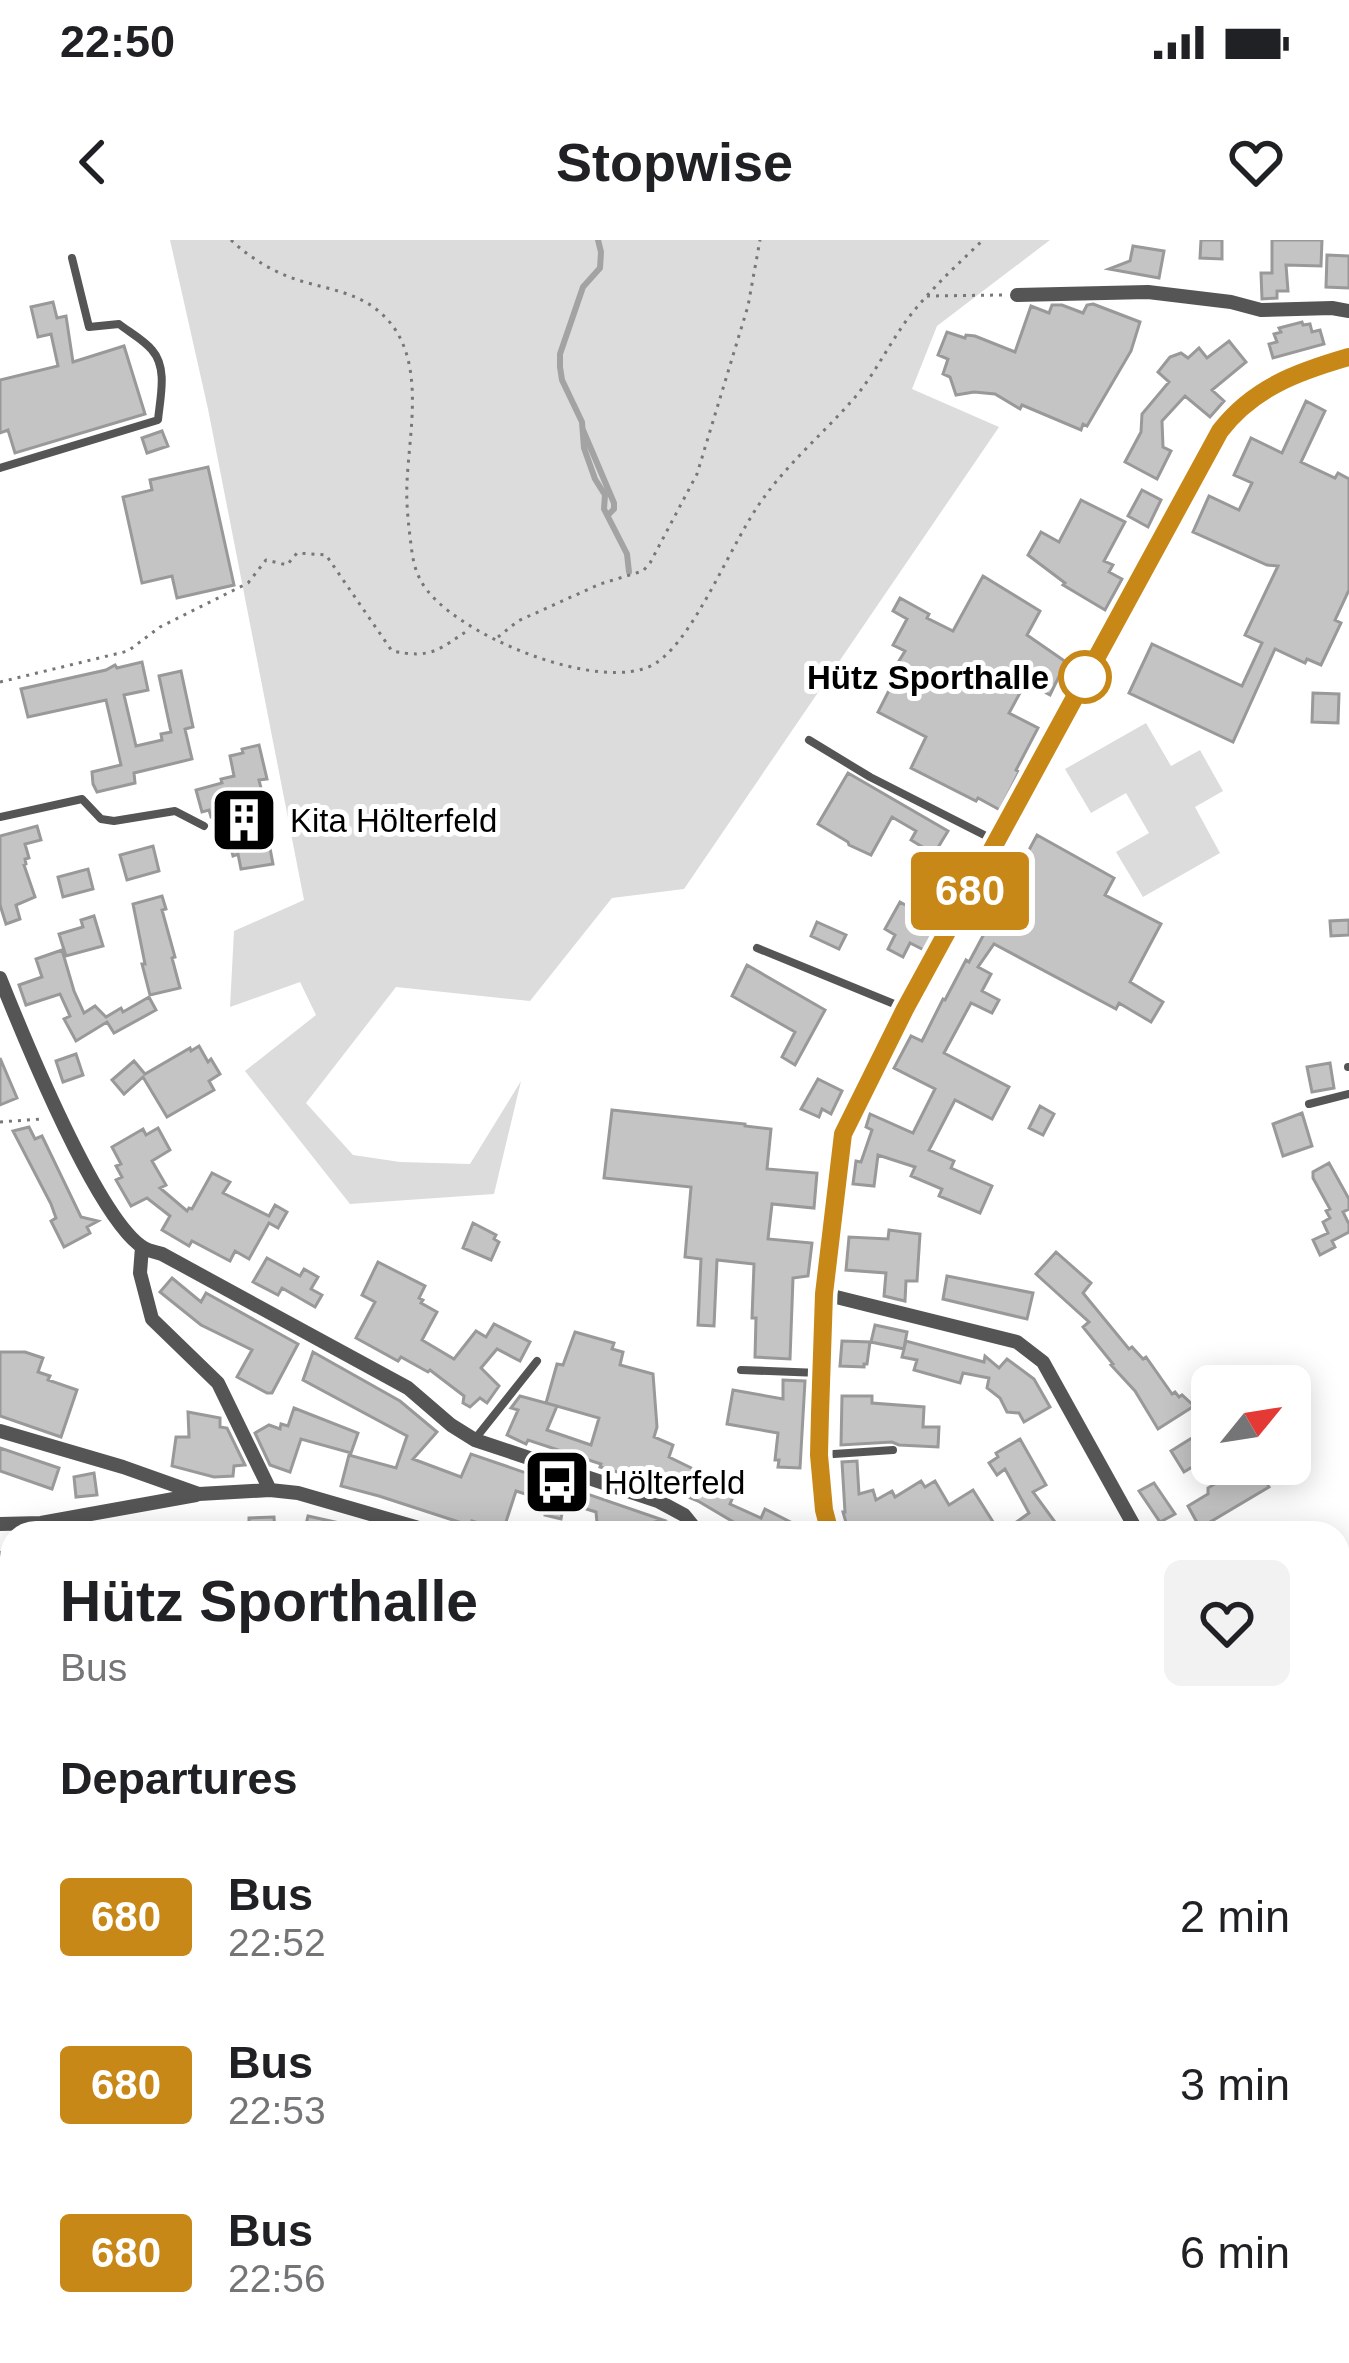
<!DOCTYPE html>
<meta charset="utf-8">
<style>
:root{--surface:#fff;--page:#f2f2f2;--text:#202124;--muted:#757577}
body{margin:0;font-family:Arial,sans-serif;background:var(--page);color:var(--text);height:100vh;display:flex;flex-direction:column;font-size:45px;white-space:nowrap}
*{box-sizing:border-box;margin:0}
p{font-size:39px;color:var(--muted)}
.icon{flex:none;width:66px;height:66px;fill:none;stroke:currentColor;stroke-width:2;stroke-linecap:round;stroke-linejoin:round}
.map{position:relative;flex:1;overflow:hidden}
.sheet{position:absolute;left:0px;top:1281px;width:1350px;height:843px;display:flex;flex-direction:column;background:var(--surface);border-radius:36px 36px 0 0;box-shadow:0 6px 30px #0003}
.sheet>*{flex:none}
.badge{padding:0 24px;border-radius:9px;font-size:42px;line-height:78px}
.needle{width:78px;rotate:60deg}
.fabs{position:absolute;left:1191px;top:1125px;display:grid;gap:24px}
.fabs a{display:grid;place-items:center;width:120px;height:120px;border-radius:18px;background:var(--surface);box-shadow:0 6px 30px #0003;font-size:60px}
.map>.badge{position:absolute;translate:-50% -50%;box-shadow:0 0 0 6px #fff}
h2{padding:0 60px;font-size:45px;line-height:108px}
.round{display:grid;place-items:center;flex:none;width:126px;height:126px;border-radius:18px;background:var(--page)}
.overview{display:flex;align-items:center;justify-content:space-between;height:204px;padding:0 60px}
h1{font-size:57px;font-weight:800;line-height:90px}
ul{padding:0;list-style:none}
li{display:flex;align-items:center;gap:36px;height:168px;padding:0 60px}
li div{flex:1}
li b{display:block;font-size:45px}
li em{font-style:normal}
li .badge{min-width:132px;font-weight:700;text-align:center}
.status{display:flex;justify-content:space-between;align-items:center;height:84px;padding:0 60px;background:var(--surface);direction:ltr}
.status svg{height:33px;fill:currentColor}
header{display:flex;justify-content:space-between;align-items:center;height:156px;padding:0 60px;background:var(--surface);font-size:54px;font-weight:800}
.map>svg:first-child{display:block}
.green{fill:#dcdcdc}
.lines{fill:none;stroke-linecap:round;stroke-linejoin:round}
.stream{stroke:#a3a3a3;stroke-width:6}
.building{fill:#c4c4c4;stroke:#999;stroke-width:3}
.path{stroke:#777;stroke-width:3;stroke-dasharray:3 6;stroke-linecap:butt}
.service{stroke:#555;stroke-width:8}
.minor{stroke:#555;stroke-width:14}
.secondary{stroke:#222;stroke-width:18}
.line-casing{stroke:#fff;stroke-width:27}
.line{stroke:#c88817;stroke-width:18}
.stop-dot{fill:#fff;stroke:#c88817;stroke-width:6}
.labels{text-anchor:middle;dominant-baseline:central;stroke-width:10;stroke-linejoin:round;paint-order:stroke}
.stop-label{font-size:33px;font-weight:bold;fill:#000;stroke:#fff;text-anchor:end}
.poi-label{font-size:33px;fill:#000;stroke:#fff;text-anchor:start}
</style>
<div class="status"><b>22:50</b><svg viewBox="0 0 49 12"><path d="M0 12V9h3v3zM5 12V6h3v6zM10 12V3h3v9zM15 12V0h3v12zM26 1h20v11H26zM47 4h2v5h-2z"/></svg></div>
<header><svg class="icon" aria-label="back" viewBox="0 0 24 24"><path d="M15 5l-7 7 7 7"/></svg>Stopwise<svg class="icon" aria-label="heart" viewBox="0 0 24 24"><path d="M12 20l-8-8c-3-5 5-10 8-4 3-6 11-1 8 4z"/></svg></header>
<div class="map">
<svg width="1349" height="2123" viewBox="0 0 1349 2123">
<rect width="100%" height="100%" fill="#fff"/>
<!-- green -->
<path class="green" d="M 170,0 L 1050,0 L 937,86 L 912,149 L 999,187 L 684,649 L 612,658 L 530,761 L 396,747 L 306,863 L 353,915 L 400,922 L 470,924 L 521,841 L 494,954 L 350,964 L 245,831 L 316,775 L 300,742 L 230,767 L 234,691 L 304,660 L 208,169 Z
M 1146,483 L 1171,526 L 1200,510 L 1223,551 L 1195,567 L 1220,613 L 1143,657 L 1116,612 L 1149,593 L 1126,553 L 1091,573 L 1065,529 Z
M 0,1754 L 12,1757 L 12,2112 L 752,2112 L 754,2123 L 0,2123 Z"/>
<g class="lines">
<!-- stream -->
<path class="stream" d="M 598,0 L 601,12 L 600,28 L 583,47 L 560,114 L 560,127 L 562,140 L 582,182 L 584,208 L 595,239 L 605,255 L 604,269 L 627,314 L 629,332
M 583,190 L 614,263 L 614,269 L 608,275"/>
</g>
<!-- building -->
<path class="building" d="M 1201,0 L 1222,0 L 1222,19 L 1200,18 Z
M 1272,0 L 1322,0 L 1321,26 L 1286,25 L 1288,51 L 1277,51 L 1277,58 L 1262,59 L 1261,33 L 1272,33 Z
M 1133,6 L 1164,11 L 1159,38 L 1109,29 L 1130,21 Z
M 1327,15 L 1349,16 L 1349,48 L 1326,47 Z
M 53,62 L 57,78 L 66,76 L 73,122 L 124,106 L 145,174 L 15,213 L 8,190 L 0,193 L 0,140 L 58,126 L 51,94 L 38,97 L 31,67 Z
M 1093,64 L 1140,82 L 1131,111 L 1087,186 L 1083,184 L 1081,190 L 1022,165 L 1020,169 L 995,154 L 974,152 L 956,155 L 950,137 L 943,134 L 948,119 L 938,115 L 947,92 L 965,98 L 966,95 L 975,96 L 1015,112 L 1031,66 L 1049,73 L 1052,65 L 1062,65 L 1083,73 L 1087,65 Z
M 1302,82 L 1303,85 L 1310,84 L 1312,92 L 1320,90 L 1324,104 L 1273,118 L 1269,104 L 1277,102 L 1274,94 L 1281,92 L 1279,88 Z
M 1229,101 L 1246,122 L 1212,150 L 1224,161 L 1210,177 L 1185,156 L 1162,181 L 1163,207 L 1171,211 L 1157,239 L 1125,222 L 1141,192 L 1142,174 L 1169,142 L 1158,132 L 1170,117 L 1181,113 L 1188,118 L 1199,108 L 1207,118 Z
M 1306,161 L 1325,171 L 1301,222 L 1335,238 L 1338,233 L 1349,239 L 1349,350 L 1335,380 L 1341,383 L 1321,425 L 1307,419 L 1305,423 L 1275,409 L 1233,502 L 1129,453 L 1152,404 L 1242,446 L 1262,403 L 1245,395 L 1278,326 L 1267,325 L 1193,292 L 1209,256 L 1239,270 L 1252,243 L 1234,235 L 1251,198 L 1282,213 Z
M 162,191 L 168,206 L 147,213 L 142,198 Z
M 208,227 L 234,345 L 177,358 L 172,336 L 142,343 L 123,257 L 152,250 L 150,240 Z
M 1142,250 L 1161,260 L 1148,287 L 1128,276 Z
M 1081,260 L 1125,282 L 1104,321 L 1113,325 L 1109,332 L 1122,339 L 1105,370 L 1063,345 L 1065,343 L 1028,315 L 1041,292 L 1059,302 Z
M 983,336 L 1040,371 L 1027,395 L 1066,422 L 1050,455 L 1026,442 L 1009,473 L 1038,488 L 1016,530 L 1019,532 L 1000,570 L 978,558 L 976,561 L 911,528 L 926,497 L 878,472 L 903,423 L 899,421 L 905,411 L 893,405 L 907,379 L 893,371 L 900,358 L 929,374 L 927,378 L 953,391 Z
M 142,422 L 148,450 L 124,455 L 136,506 L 162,500 L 161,494 L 171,492 L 159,436 L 181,431 L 193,487 L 185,489 L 192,519 L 134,533 L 135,543 L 97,552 L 93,544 L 92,532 L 121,525 L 106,460 L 28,477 L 21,449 L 106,430 L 115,425 L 117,428 Z
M 1313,453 L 1339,454 L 1338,483 L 1312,482 Z
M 259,505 L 267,539 L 259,540 L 264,560 L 261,561 L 273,624 L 241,629 L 238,614 L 233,616 L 222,574 L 211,577 L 209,570 L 202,572 L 196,550 L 222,543 L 221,539 L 234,536 L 230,516 L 243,513 L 242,509 Z
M 848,533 L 948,591 L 934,614 L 911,600 L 916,591 L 892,577 L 871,615 L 849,605 L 848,602 L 818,584 Z
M 37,586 L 41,600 L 25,604 L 29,618 L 25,619 L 26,624 L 24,625 L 35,657 L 16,665 L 20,679 L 6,684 L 0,665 L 0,596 Z
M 1037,595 L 1114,638 L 1105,655 L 1161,684 L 1130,742 L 1163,762 L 1151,782 L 1119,763 L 1116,769 L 994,704 L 978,727 L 991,734 L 982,751 L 999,760 L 992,773 L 971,763 L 944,813 L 1009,847 L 992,879 L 955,860 L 929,910 L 954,921 L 951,928 L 992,946 L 980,973 L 939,956 L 942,949 L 911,936 L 915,927 L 878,915 L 874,946 L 853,944 L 856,921 L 861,922 L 872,890 L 866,887 L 870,874 L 913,893 L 935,849 L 894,828 L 911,796 L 922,801 L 943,759 L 945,760 L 966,720 L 969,722 Z
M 153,606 L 159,631 L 127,640 L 120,615 Z
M 88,629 L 93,649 L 63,657 L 58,637 Z
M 162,656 L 166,669 L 162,670 L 175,717 L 172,718 L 180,748 L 150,755 L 142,724 L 145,724 L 133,664 Z
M 900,662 L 939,684 L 924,710 L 910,703 L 903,717 L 888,709 L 895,695 L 885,689 Z
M 94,676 L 103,706 L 66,716 L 59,694 L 83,687 L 81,680 Z
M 1349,680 L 1349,695 L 1331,696 L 1330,681 Z
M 817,682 L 846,695 L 839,709 L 811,696 Z
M 62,710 L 74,751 L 84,773 L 95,766 L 106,777 L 121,768 L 123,772 L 149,757 L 156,770 L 114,793 L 107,782 L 76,801 L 64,779 L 70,776 L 60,754 L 26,765 L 19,745 L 42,737 L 36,719 Z
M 747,725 L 825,770 L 795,825 L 782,817 L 795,792 L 732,756 Z
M 199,806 L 208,822 L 211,819 L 220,834 L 209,841 L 214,850 L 167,877 L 143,837 L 124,854 L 112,840 L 134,821 L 145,834 L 190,808 L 191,811 Z
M 76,814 L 83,835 L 63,842 L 56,821 Z
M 0,818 L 17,858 L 0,865 Z
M 1330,823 L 1334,848 L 1312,852 L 1307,827 Z
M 818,839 L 842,851 L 831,874 L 822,869 L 819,877 L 801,869 Z
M 1040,866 L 1054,874 L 1043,895 L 1029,888 Z
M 612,870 L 745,884 L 745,886 L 771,889 L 767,929 L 817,933 L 814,968 L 772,964 L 768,999 L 812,1003 L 808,1036 L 793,1038 L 790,1119 L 755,1117 L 756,1078 L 752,1078 L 754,1024 L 717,1020 L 714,1086 L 698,1085 L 701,1019 L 685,1017 L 691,947 L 604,938 Z
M 1302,873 L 1312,906 L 1283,916 L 1273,884 Z
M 29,887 L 35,899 L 42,896 L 81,977 L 98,981 L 87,987 L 90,993 L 64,1007 L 51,981 L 56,978 L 51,964 L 13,891 Z
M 158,888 L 170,910 L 152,921 L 166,945 L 160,948 L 187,971 L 189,968 L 192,969 L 212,933 L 230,942 L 223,953 L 269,976 L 275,965 L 287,972 L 278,988 L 269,983 L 249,1019 L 235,1011 L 230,1021 L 192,1001 L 189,1006 L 162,990 L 170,976 L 147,958 L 131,966 L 116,940 L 122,937 L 116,926 L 121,924 L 112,907 L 143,889 L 146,895 Z
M 1329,923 L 1349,959 L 1349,969 L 1343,972 L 1349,984 L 1349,992 L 1332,1001 L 1335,1007 L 1320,1015 L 1313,1000 L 1328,993 L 1323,982 L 1330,978 L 1326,971 L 1330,969 L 1313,938 L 1313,932 Z
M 473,983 L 496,995 L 494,999 L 499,1002 L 491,1020 L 463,1008 Z
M 889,990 L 920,994 L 917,1041 L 906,1041 L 905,1061 L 884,1056 L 886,1033 L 846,1030 L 849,997 L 888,999 Z
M 1056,1012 L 1091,1043 L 1083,1053 L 1129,1109 L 1132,1107 L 1143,1119 L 1146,1117 L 1172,1154 L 1175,1152 L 1179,1157 L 1182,1155 L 1194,1166 L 1158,1189 L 1135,1151 L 1111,1125 L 1113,1124 L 1083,1087 L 1089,1082 L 1036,1034 Z
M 267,1018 L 300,1036 L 304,1029 L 318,1037 L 311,1049 L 322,1055 L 315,1067 L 282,1048 L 278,1055 L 253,1042 Z
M 378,1022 L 425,1046 L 419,1058 L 423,1060 L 421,1063 L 437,1072 L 422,1100 L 454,1119 L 476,1091 L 486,1097 L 494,1084 L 530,1102 L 520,1121 L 497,1109 L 481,1128 L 499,1146 L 487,1163 L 480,1158 L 470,1167 L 463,1163 L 464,1156 L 430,1130 L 428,1132 L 401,1117 L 398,1121 L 356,1098 L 375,1062 L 362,1055 Z
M 947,1036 L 1033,1053 L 1027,1079 L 943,1059 Z
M 172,1038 L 201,1062 L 206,1053 L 298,1104 L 272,1153 L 267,1153 L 237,1137 L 252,1110 L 201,1085 L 160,1052 Z
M 875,1085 L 907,1092 L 904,1108 L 906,1101 L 984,1122 L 985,1116 L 999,1128 L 1007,1119 L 1034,1139 L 1050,1167 L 1024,1182 L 1019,1173 L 1007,1172 L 1000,1158 L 987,1148 L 989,1138 L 963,1133 L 960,1143 L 914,1130 L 917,1120 L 902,1117 L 904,1109 L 871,1102 Z
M 575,1092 L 614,1103 L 612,1109 L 623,1112 L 620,1125 L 653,1134 L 657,1187 L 654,1197 L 673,1205 L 669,1217 L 736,1250 L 730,1264 L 761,1278 L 765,1269 L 812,1293 L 752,1293 L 698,1261 L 635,1234 L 635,1237 L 600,1227 L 601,1224 L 528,1200 L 526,1204 L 507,1195 L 518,1170 L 511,1168 L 520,1156 L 557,1166 L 547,1190 L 591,1205 L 599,1178 L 546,1163 L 557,1124 L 563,1125 Z
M 842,1101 L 870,1102 L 867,1124 L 864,1124 L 864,1127 L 840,1126 Z
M 0,1112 L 25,1112 L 43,1118 L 38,1132 L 50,1136 L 48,1140 L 77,1150 L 61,1197 L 0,1176 Z
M 313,1112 L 400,1161 L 437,1192 L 413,1219 L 461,1237 L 471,1214 L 663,1280 L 610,1293 L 598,1293 L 596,1272 L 564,1262 L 561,1279 L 545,1275 L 547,1261 L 516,1251 L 503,1291 L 472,1281 L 471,1286 L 379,1256 L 341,1246 L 349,1215 L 396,1228 L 407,1196 L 303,1140 Z
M 783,1140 L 805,1141 L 800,1228 L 778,1227 L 779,1220 L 775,1220 L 778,1193 L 727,1184 L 733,1150 L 783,1159 Z
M 842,1156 L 872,1156 L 872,1163 L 924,1167 L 923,1187 L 939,1187 L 938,1207 L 899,1205 L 892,1202 L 841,1205 Z
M 294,1168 L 358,1193 L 351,1213 L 301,1199 L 290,1232 L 270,1225 L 255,1193 L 269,1185 L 280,1189 L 281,1184 L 288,1186 Z
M 188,1172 L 220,1178 L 220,1187 L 227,1188 L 245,1225 L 234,1226 L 233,1236 L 214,1237 L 172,1226 L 176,1197 L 189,1197 Z
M 1206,1194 L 1212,1203 L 1212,1215 L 1184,1232 L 1171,1211 L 1195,1196 L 1197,1199 Z
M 1020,1199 L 1046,1245 L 1033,1252 L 1063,1293 L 1001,1293 L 1029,1273 L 1005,1229 L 997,1235 L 989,1223 L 998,1217 L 996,1213 Z
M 0,1208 L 59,1228 L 52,1249 L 0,1231 Z
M 857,1221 L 859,1254 L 873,1250 L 876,1260 L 892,1251 L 895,1257 L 921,1241 L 925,1247 L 935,1241 L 949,1265 L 973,1250 L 1000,1293 L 906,1293 L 902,1287 L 893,1292 L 888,1283 L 849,1293 L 843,1272 L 845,1272 L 842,1222 Z
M 1248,1224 L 1255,1224 L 1269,1247 L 1200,1288 L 1188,1266 L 1208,1254 L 1208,1248 Z
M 94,1233 L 97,1255 L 76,1257 L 74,1237 Z
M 1154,1243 L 1175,1274 L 1160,1282 L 1139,1251 Z
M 308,1276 L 357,1287 L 356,1293 L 304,1293 Z
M 274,1277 L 275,1293 L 249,1293 L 249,1278 Z"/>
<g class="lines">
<!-- path -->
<path class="path" d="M 231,0 C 251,19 275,33 301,41 C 331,50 361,53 384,76 C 427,118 409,190 407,243 C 406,261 408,279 410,297 C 412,312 413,327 421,341 C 448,393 604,457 656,423 C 697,396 732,299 765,256 C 792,219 827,190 857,155 C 878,129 892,98 913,72 C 934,46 959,23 983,0
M 927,56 L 1002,55
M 498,397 L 518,381 L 600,344 L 643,331 L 650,323 L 697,234 L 748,66 L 760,0
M 0,442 L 128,411 L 160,387 L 248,343 L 266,320 L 287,325 L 297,313 L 326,315 L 392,411 C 432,419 438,410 470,389
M 0,882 L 41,879
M 1338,1814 L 1349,1819
M 0,1936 L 12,1938
M 286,2112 L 317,2123
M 331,2112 L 344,2123
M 603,2112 L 609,2123
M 679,2112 L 686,2123
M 105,2123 L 130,2112
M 407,2123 L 412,2112"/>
<!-- service -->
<path class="service" d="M 0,228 L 158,180 C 160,158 168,128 152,110 C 144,100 129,92 119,84 L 89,87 L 72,18
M 809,500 L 870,537 L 996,601
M 0,577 L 82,559 L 101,579 L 114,581 L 175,571 L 204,586
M 757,708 L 904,768
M 1348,827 L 1349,827
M 1309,864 L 1349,854
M 741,1130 L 820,1133
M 475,1199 L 537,1121
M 819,1215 L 893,1210
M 0,1315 L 12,1321
M 0,1399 L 11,1405 L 0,1424
M 759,2112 L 761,2123"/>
<!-- minor -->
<path class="minor" d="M 1017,55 L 1148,52 L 1231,62 L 1261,70 L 1332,68 L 1349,71
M 0,738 C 22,793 98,981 144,1008 C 149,1011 156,1012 162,1014 L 408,1148 L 451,1185 L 475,1200 L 658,1261 L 684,1275 L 697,1291
M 142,1007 L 140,1033 L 152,1079 L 218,1143 L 270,1250
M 824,1054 L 1017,1102 L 1043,1122 L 1138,1293
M 0,1191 L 123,1227 L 199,1254 L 270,1250 L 298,1253 L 436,1293
M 0,1284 L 41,1283 L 196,1255
M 830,1293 L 825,1270 L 819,1215 L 824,1054 L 843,894 L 905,769 L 1220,192 C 1253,148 1298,132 1349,117
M 1338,1594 L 1349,1599
M 1338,1762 L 1349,1755"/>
<!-- secondary -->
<path class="secondary" d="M 0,1555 L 12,1558
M 1338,2020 L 1349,2025"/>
</g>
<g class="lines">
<!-- line casing -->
<g class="line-casing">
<path id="line" d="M 830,1293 L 824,1270 L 819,1215 L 820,1174 L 824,1054 L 843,894 L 905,769 L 1220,191 C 1253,148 1297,132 1349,117"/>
</g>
<!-- line -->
<use href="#line" class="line"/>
</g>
<!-- icons -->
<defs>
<g id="building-square" transform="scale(3.45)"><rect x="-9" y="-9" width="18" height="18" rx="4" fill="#000" stroke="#fff"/><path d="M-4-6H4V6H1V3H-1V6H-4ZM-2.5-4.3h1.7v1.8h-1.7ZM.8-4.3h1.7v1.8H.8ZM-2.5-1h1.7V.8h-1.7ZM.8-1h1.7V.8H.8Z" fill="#fff"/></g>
<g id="bus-square" transform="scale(3.45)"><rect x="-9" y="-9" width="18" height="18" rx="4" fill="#000" stroke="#fff"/><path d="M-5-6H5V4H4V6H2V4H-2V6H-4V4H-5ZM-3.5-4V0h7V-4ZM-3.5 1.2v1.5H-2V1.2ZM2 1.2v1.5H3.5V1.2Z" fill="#fff"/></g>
</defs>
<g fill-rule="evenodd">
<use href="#building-square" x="244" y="580"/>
<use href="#bus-square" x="557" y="1242"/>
</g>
<!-- markers -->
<circle class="stop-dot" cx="1085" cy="437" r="24"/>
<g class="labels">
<!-- stop labels -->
<g class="stop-label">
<text x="1049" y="437">Hütz Sporthalle</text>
</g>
<!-- poi labels -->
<g class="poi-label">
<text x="290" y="580">Kita Hölterfeld</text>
<text x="604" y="1242">Hölterfeld</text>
</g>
</g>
</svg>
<div class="fabs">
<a><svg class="needle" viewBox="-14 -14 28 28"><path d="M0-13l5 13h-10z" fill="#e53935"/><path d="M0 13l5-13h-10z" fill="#757577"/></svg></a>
</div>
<b class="badge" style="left:970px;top:651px;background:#c88817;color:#fff">680</b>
<section class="sheet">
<div class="overview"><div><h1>Hütz Sporthalle</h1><p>Bus</p></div><a class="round"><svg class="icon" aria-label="heart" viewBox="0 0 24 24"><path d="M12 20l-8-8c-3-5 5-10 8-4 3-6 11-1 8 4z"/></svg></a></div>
<h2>Departures</h2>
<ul>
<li><span class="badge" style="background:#c88817;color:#fff">680</span><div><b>Bus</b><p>22:52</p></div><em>2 min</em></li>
<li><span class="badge" style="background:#c88817;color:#fff">680</span><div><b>Bus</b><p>22:53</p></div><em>3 min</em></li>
<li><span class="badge" style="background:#c88817;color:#fff">680</span><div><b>Bus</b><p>22:56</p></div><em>6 min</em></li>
</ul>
</section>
</div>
